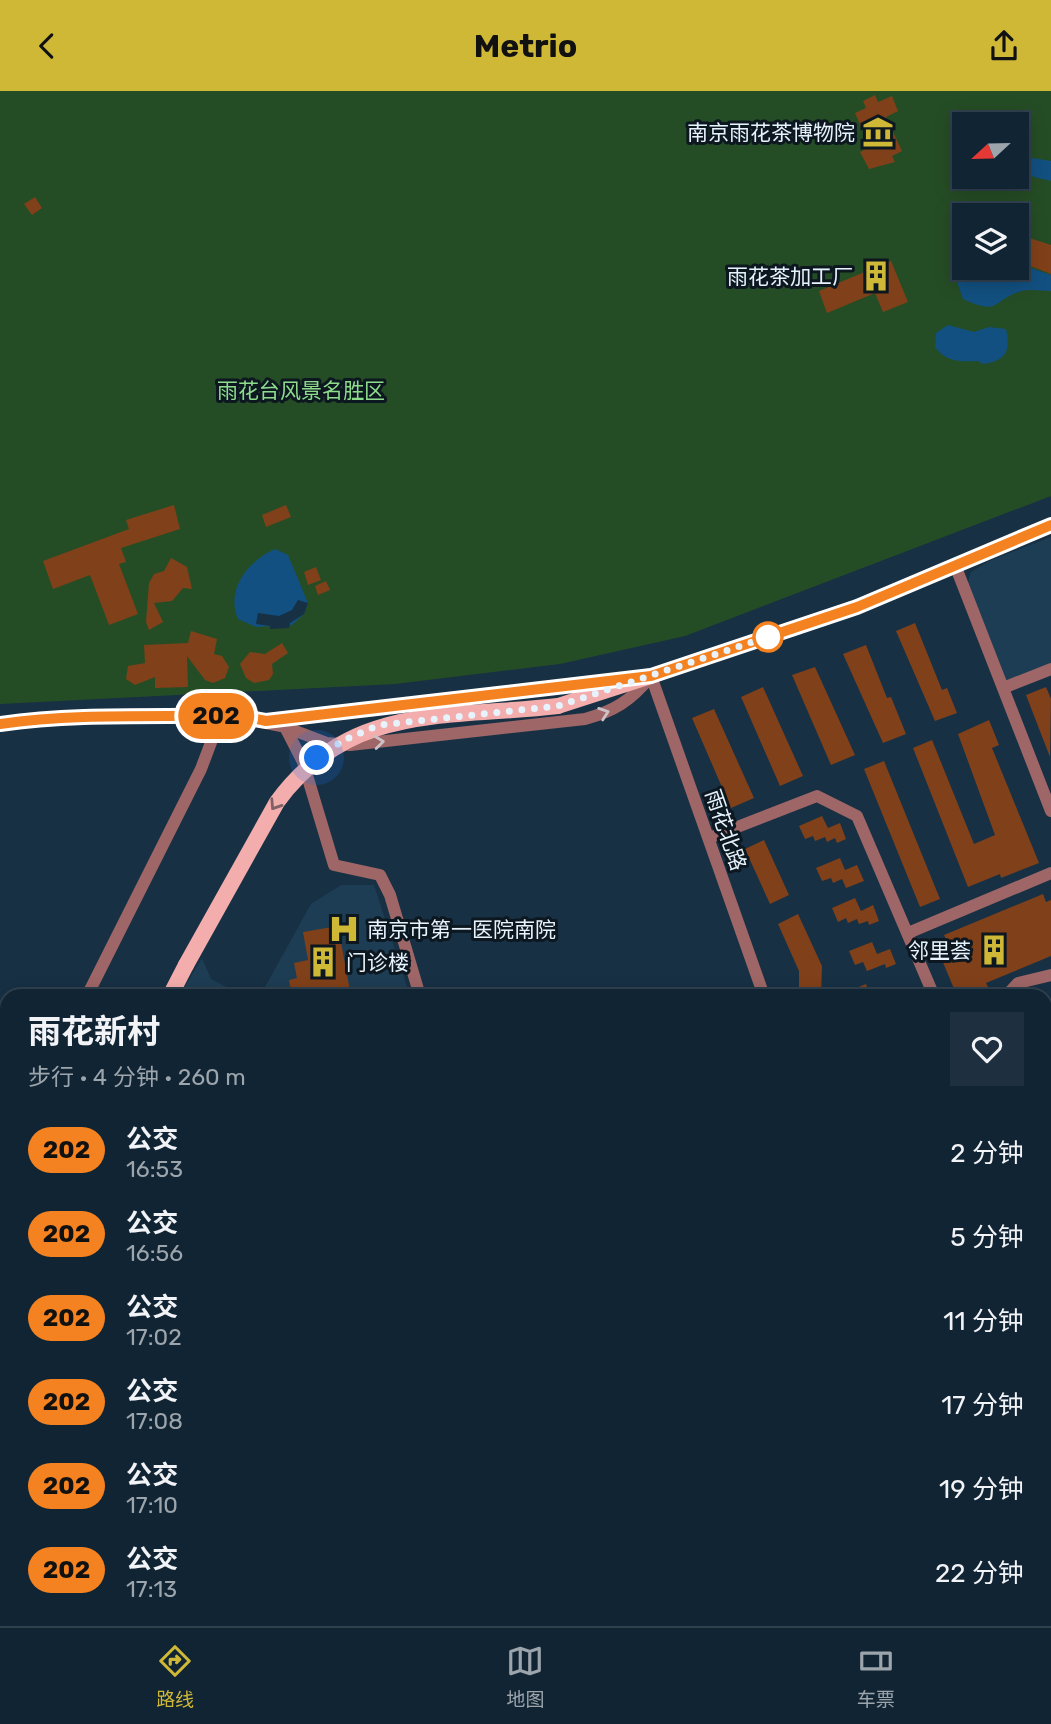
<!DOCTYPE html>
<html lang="zh">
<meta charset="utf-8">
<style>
:root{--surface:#112433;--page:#1e303f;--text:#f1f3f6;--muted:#9ca4ac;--line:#30414e;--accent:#d0b837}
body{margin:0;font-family:Rubik,"Noto Sans SC",sans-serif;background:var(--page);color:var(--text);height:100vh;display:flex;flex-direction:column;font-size:26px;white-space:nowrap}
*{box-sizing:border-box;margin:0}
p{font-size:23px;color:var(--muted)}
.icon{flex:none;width:38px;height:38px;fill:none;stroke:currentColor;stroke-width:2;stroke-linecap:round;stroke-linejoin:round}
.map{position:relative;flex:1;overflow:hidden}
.details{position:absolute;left:0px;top:898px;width:1052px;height:639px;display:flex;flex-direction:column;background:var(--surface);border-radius:21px 21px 0 0;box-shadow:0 4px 18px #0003,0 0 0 2px var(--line)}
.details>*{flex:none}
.badge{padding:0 14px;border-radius:23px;font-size:24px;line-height:46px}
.needle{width:46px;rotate:248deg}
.tools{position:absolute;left:952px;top:21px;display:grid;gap:14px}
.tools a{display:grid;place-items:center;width:77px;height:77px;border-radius:0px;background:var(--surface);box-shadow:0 4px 18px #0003,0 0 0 2px var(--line);font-size:35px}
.you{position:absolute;width:35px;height:35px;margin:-18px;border:5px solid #fff;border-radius:50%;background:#1a73e8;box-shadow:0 0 0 10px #1a73e833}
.map>.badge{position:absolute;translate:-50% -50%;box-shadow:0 0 0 4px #fff}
.round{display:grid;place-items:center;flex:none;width:74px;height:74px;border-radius:0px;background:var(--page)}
.head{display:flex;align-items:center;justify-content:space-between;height:119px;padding:0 28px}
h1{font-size:33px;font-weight:700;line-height:52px}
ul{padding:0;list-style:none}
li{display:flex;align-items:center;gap:21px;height:84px;padding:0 28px}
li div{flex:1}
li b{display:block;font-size:26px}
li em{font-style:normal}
li .badge{min-width:77px;font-weight:700;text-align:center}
header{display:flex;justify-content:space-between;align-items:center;height:91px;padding:0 28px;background:var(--accent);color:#111;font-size:32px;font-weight:700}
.tabs{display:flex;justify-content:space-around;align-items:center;height:98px;border-top:2px solid var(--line);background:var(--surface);font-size:19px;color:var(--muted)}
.tabs a{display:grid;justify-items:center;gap:4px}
.tabs .selected{color:var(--accent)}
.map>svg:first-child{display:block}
.built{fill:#1d3d54}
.green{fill:#254d25;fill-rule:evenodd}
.water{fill:#125081}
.pier{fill:#173044}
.building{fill:#804019}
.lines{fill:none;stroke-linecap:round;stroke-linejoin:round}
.minor{stroke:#9e6666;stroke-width:12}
.major{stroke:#f3adac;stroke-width:16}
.major-bridge{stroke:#f3adac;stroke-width:16}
.oneway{stroke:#cdc1c8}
.oneway2{stroke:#806266}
.line-casing{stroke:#fff;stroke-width:16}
.line{stroke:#f58220;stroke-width:10}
.walk{stroke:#e6f2fc;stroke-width:7;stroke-dasharray:0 12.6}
.stop-dot{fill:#fff;stroke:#f58220;stroke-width:3.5}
.labels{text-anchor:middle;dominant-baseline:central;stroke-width:6;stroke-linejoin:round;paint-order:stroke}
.poi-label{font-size:21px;fill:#e6f2fc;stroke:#0c1720;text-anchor:end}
.park-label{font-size:21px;fill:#8edb8c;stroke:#0c1720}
.street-label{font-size:21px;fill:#e6f2fc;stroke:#0c1720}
</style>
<header><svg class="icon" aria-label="back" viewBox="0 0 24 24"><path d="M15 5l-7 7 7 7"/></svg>Metrio<svg class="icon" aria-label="share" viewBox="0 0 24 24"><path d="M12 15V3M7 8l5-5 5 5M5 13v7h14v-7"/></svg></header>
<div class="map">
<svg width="1051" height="1535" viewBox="0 0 1051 1535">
<rect width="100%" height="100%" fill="#173044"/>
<!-- built -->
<path class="built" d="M 1051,446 L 1051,578 L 1003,597 L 965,500 L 971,481 L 989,470 Z
M 341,794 L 374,794 L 410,905 L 260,905 L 311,813 Z
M 202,867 L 211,888 L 244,905 L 179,905 Z"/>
<!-- green -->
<path class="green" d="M 0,0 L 1051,0 L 1051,405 L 685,545 L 560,573 L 395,593 L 0,613 ZM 964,33 L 1017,33 L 1017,86 L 964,86 ZM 964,124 L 1017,124 L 1017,177 L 964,177 Z"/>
<!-- water -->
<path class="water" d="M 1033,67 L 1051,70 L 1051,90 L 1034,86 L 1024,80 L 1024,73 Z
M 964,172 L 964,177 L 1017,177 L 1017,172 L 1051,184 L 1051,200 C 1042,200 1030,198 1022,200 C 991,208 1002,226 963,208 L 957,191 Z
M 948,234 L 974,241 L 989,236 L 1006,238 C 1011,260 1006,270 983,273 L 978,270 C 962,271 945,271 935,256 L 936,242 Z
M 275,458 L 288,464 L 308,512 L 304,523 L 292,534 L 256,536 L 238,528 C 225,498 249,469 275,458 Z"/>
<!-- pier -->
<path class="pier" d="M 298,509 L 308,512 L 304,523 L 290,532 L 289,537 L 270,538 L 270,535 L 256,533 L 258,522 L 279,525 L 292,519 Z"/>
<!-- building -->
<path class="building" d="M 875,4 L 878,11 L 892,5 L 898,20 L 886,26 L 902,60 L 892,65 L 895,71 L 869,78 L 860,61 L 870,56 L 855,22 L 866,17 L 863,10 Z
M 35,106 L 42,117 L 32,124 L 24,113 Z
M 1017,143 L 1051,154 L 1051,183 L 1017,170 Z
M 891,170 L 908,211 L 883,221 L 875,202 L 827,222 L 819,200 Z
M 174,414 L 180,438 L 121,457 L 126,471 L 119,473 L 138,523 L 109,534 L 90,484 L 53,498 L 43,470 L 129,438 L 126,429 Z
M 286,414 L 291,426 L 266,436 L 262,424 Z
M 171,467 L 187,476 L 192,498 L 183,497 L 172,510 L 154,512 L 163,531 L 149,539 L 146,531 L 149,492 L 154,483 L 164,480 Z
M 316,476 L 321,489 L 308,494 L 304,481 Z
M 326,490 L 330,499 L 318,504 L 315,495 Z
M 915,532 L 942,599 L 947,597 L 957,622 L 935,630 L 896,540 Z
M 191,540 L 217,548 L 214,563 L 222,565 L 229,576 L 225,587 L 213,592 L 205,589 L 187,565 L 188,596 L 155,597 L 155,586 L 135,594 L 126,588 L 128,575 L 145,572 L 144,554 L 188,552 Z
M 282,552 L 288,562 L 272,573 L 273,583 L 269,589 L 254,592 L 246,587 L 240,573 L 250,561 L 265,563 Z
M 866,554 L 887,607 L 891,606 L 906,643 L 883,652 L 843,563 Z
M 815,576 L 855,664 L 831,674 L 792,584 Z
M 763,596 L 803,685 L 780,695 L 741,606 Z
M 1046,596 L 1051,608 L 1050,666 L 1026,604 Z
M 714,618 L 754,707 L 731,717 L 692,627 Z
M 989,629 L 999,654 L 992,657 L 1039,772 L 1001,787 L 1000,783 L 968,796 L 913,657 L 932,649 L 974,753 L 995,744 L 958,643 Z
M 884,670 L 940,808 L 920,816 L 864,678 Z
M 822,725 L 828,737 L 840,732 L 846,748 L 837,752 L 835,747 L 827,751 L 825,746 L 815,750 L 813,745 L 805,748 L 799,735 Z
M 764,749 L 789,804 L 770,813 L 745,758 Z
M 840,767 L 845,779 L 857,774 L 864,790 L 846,797 L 842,788 L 833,792 L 831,787 L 822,790 L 816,777 Z
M 1043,803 L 1046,811 L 1051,809 L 1051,865 L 986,892 L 989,898 L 973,905 L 957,905 L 935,852 L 946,848 L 944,844 Z
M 855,807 L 861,820 L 873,814 L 879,830 L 869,834 L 868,830 L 859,833 L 857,828 L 848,832 L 846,827 L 838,831 L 832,817 Z
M 798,823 L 822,875 L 821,905 L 799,905 L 799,880 L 778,833 Z
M 338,835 L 351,905 L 292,905 L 289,889 L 297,887 L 294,872 L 308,869 L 303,841 Z
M 872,851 L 877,863 L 890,858 L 896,873 L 886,877 L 885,873 L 867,880 L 863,871 L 855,874 L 849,860 Z
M 866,893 L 870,905 L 839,905 L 839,904 Z"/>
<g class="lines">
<!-- minor -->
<path class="minor" d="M 955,474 L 1051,720
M 651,585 L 764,905
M 1003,597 L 1051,578
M 266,630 L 651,585 L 857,516 L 1051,434
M 0,633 L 74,626 L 237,626 L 285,636 L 327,652 L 350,654 L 585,628 C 614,620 631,610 651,585
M 285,636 L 303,671 L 334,774 L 380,784 L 390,804 L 420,905
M 709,747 L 817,705 L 857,725 L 934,905
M 908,842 L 1051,782
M 87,905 L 201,678 L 221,625
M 1006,905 L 1018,892 L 1051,884
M 0,1076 L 7,1065
M 575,1535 L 575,1530
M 716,1535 L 717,1530"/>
<!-- major -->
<path class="major" d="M 558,615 L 651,585
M 170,905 L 186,874
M 0,1161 L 7,1152"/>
<!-- major-bridge -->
<path class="major-bridge" d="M 186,874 L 277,711 C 350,611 448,628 558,615"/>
</g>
<!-- one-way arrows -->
<defs><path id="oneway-chevron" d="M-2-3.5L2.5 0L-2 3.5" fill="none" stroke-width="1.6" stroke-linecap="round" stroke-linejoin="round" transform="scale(1.75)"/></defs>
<g class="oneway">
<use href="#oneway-chevron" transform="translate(604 622) rotate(-19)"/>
<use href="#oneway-chevron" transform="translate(379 651) rotate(-6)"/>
</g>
<use class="oneway2" href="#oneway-chevron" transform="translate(275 714) rotate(123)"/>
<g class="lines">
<!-- line casing -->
<g class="line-casing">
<path id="line" d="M 0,633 C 56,625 112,625 168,625 C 201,625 234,623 266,630 L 651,585 L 857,516 L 1051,434"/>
</g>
<!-- line -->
<use href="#line" class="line"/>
<!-- walk -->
<path class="walk" d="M 317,667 L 344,649 L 379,634 L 558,615 L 780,542 L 768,546"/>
</g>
<!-- icons -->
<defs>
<g id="museum-bare" transform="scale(2.415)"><path d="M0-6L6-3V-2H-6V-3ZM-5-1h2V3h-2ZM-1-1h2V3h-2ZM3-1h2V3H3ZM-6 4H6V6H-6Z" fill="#d0b837" stroke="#0c1720" stroke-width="2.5" paint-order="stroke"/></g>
<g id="building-bare" transform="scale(2.415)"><path d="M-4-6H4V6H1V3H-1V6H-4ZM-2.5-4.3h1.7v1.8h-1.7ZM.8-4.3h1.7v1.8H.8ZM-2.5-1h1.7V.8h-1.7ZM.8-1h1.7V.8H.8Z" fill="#d0b837" stroke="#0c1720" stroke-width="2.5" paint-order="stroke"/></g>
<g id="hospital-bare" transform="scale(2.415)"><path d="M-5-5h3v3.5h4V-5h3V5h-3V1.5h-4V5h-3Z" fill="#d0b837" stroke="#0c1720" stroke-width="2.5" paint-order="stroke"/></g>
</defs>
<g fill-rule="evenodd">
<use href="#museum-bare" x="878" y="41"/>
<use href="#building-bare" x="876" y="185"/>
<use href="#hospital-bare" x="344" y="838"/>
<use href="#building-bare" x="994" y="859"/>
<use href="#building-bare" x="323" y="871"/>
</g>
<!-- markers -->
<circle class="stop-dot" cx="768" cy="546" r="14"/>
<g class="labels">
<!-- poi labels -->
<g class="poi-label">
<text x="855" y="41">南京雨花茶博物院</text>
<text x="853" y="185">雨花茶加工厂</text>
<text x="367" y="838" text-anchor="start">南京市第一医院南院</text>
<text x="971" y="859">邻里荟</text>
<text x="346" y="871" text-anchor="start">门诊楼</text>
</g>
<!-- park labels -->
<g class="park-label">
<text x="301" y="299">雨花台风景名胜区</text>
</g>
<!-- street labels -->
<g class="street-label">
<text transform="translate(726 739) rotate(71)">雨花北路</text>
</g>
</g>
</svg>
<div class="tools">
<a><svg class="needle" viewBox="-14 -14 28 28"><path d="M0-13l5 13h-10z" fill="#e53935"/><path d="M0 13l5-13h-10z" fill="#9ca4ac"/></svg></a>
<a><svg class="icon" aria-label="layers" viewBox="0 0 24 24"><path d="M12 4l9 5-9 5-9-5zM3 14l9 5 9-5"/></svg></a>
</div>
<div class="you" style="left:317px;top:667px"></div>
<b class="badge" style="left:216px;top:625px;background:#f58220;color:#111">202</b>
<section class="details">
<div class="head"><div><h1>雨花新村</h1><p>步行 · 4 分钟 · 260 m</p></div><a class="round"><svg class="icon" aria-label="heart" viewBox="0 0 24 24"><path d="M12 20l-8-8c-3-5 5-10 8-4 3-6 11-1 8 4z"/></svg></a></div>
<ul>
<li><span class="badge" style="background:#f58220;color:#111">202</span><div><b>公交</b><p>16:53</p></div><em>2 分钟</em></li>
<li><span class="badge" style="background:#f58220;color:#111">202</span><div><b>公交</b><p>16:56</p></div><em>5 分钟</em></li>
<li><span class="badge" style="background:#f58220;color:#111">202</span><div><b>公交</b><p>17:02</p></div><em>11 分钟</em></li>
<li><span class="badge" style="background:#f58220;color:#111">202</span><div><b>公交</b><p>17:08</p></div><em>17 分钟</em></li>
<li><span class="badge" style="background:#f58220;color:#111">202</span><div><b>公交</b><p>17:10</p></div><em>19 分钟</em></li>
<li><span class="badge" style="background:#f58220;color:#111">202</span><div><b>公交</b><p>17:13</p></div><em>22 分钟</em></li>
</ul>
</section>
</div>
<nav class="tabs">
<a class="selected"><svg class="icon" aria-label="directions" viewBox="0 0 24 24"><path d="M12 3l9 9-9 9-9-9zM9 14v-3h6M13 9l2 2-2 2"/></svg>路线</a>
<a><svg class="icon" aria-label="map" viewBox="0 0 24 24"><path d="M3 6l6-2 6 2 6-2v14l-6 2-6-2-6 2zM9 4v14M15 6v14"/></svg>地图</a>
<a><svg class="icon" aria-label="tickets" viewBox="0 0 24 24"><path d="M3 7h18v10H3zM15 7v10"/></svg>车票</a>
</nav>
